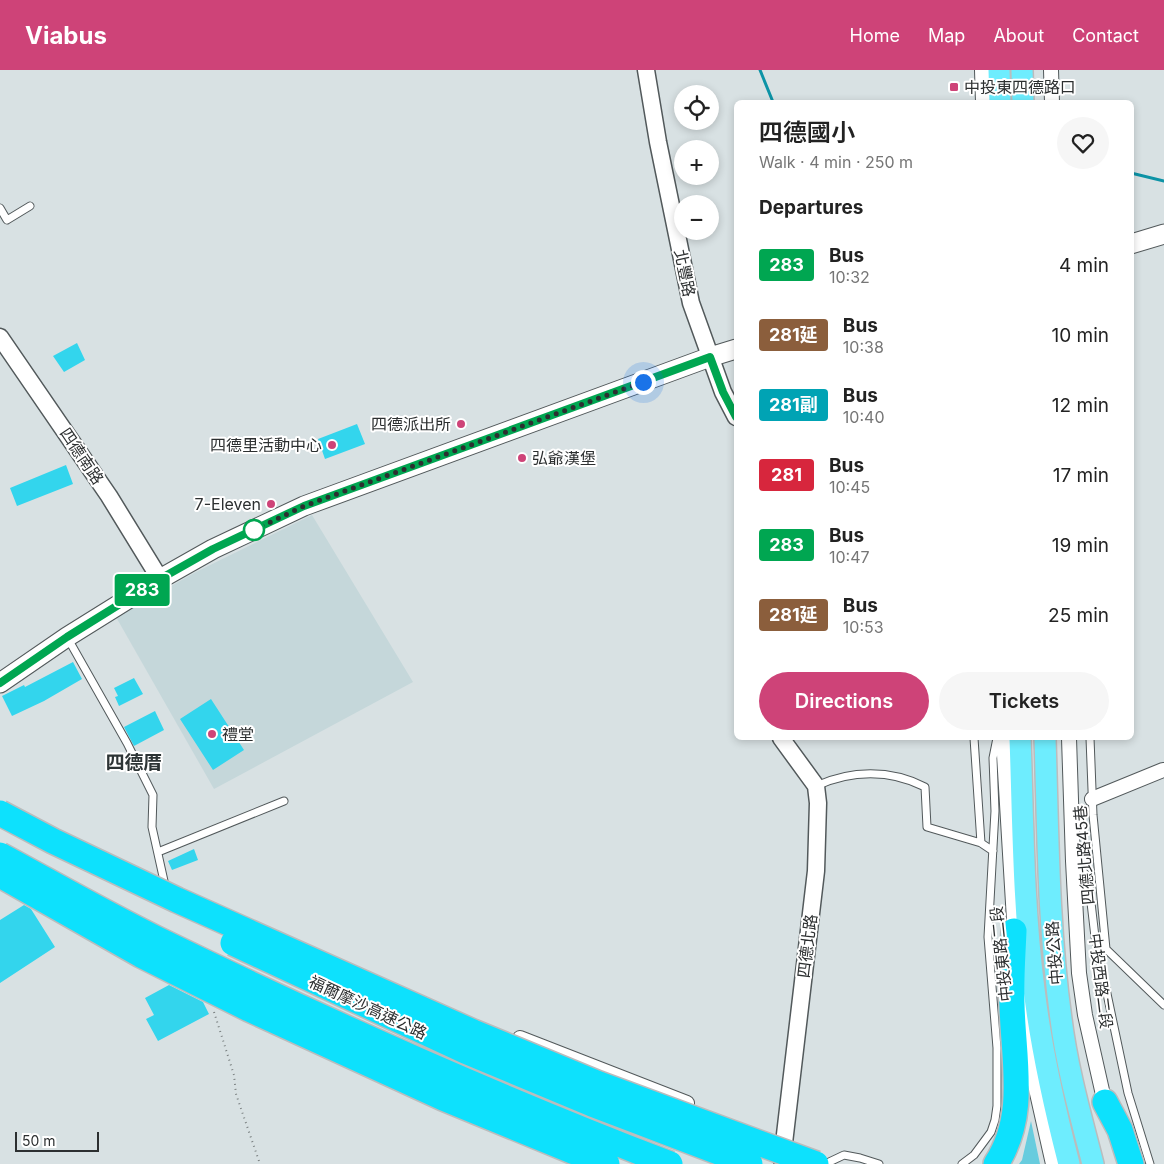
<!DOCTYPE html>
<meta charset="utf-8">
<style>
:root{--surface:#fff;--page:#f6f6f6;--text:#222;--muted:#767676;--accent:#ce4378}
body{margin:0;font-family:Inter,"Noto Sans TC",sans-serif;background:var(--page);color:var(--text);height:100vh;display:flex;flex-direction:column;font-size:19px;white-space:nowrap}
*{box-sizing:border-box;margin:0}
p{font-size:16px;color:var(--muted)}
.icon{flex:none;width:28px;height:28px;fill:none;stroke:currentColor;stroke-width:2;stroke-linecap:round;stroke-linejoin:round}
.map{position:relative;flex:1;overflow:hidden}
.panel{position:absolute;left:734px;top:30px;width:400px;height:640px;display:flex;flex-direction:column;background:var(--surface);border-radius:8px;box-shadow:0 2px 8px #0003}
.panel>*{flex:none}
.badge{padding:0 10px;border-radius:4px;font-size:18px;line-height:32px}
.controls{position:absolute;left:674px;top:15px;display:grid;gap:10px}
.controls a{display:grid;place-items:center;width:45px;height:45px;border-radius:50%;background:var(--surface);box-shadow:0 2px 8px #0003;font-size:25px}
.scale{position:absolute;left:15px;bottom:12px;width:84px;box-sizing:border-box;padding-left:5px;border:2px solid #2c2f30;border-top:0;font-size:14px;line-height:18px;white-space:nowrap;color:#2c2f30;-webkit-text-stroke:4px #fff;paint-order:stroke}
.you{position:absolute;width:25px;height:25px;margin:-12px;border:4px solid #fff;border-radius:50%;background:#1a73e8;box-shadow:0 0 0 8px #1a73e833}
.map>.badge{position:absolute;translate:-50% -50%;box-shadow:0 0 0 2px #fff}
h2{padding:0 25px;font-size:19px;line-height:45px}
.round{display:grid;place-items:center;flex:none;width:52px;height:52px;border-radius:26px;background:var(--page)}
.headline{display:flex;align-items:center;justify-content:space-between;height:85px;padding:0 25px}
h1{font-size:24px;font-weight:600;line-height:38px}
.button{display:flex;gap:10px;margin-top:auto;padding:10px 25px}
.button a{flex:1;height:58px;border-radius:30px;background:var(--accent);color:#fff;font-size:20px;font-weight:600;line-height:58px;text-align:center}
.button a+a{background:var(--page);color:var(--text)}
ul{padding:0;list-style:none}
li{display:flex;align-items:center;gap:15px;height:70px;padding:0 25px}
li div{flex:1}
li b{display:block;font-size:19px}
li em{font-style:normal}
li .badge{min-width:55px;font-weight:700;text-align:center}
header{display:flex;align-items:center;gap:30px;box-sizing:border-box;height:70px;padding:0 25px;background:var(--accent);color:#fff}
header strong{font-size:24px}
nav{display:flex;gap:28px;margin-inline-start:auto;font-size:18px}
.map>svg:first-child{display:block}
.built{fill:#c5d7da}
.green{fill:#67ccde}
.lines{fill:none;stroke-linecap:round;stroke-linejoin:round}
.stream{stroke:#0d93a6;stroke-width:3}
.building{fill:#33d5ed}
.service-casing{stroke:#52595b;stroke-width:9}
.minor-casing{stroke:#52595b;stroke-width:16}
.tertiary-casing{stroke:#52595b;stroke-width:19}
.secondary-casing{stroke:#52595b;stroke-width:21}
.primary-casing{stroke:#bbbcbd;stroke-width:24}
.motorway-casing{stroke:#bbbcbd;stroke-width:28}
.path{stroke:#7b8182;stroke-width:2;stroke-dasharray:1 4;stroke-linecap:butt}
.service{stroke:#fff;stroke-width:7}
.minor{stroke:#fff;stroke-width:14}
.tertiary{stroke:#fff;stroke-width:16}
.secondary{stroke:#fff;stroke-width:19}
.primary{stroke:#6eedfe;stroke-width:21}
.motorway{stroke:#0de1fd;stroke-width:25}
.motorway-bridge-casing{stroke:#bbbcbd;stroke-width:28;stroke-linecap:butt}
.motorway-bridge{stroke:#0de1fd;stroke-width:25}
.line-casing{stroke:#fff;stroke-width:11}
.line{stroke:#00a651;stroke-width:8}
.walk{stroke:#2c2f30;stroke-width:5;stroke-dasharray:0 9}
.poi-dot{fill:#ce4378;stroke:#fff;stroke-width:2}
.stop-dot{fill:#fff;stroke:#00a651;stroke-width:2.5}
.labels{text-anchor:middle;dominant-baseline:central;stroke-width:4;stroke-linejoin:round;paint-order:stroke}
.poi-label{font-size:16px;fill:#2c2f30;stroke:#fff;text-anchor:start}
.street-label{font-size:16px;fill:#2c2f30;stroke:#fff}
.quarter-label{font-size:19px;font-weight:bold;fill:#2d3435;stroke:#fff}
</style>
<header>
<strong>Viabus</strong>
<nav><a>Home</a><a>Map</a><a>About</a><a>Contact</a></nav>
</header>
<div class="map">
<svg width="1164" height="1094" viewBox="0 0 1164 1094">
<rect width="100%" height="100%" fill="#d8e1e3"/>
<!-- built -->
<path class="built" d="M 312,445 L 413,612 L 214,719 L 116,547 L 196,502 Z"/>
<!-- green -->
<path class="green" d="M 1031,1051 L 1040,1094 L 1019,1094 L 1022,1090 Z"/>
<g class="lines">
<!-- stream -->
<path class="stream" d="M 760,0 L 773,32
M 1131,103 L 1164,111"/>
</g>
<!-- building -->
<path class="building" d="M 77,273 L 85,290 L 64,302 L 53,286 Z
M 357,354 L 365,374 L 325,389 L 318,369 Z
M 66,395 L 73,414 L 17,436 L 10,418 Z
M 73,592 L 82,609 L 44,631 L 12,646 L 2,626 L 24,615 L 25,617 Z
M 134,608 L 143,624 L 119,636 L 115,627 L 118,626 L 114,618 Z
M 211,629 L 244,680 L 213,700 L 180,649 Z
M 155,641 L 164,660 L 134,676 L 124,657 Z
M 194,779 L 198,790 L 172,800 L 168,791 Z
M 24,835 L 31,839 L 55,877 L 0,913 L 0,850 Z
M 169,915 L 203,932 L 209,944 L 158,971 L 146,949 L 154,945 L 145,928 Z"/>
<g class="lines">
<!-- service casing -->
<g class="service-casing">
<path id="service" d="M 0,138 L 7,150 L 30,136
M 67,567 L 127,673 L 153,725 L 152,757 L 164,811
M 974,668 L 981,773
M 1090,668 L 1093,745 L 1106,879 L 1164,935
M 816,716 C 851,700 890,699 925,717 L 927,757 L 981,773 L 993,781
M 158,782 L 284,731
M 1074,792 L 1088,807 L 1095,867 L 1128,1023 L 1150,1094
M 825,1094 L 844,1085 L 860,1088 L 879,1094
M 962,1094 L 974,1085 L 991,1062 L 995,1050 L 997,1036 L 997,978 L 988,867 L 995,741 L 993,688 L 997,668"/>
</g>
<!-- minor casing -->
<g class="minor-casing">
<path id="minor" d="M 982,0 L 983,32
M 1051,0 L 1052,32
M 1003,668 L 1015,866
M 1069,668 L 1073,791 L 1079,903 L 1085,945 L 1106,1038
M 1092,729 L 1163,700
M 1023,925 L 1034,1010 L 1053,1094
M 520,968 L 687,1033"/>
</g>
<!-- tertiary casing -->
<g class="tertiary-casing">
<path id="tertiary" d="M 646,0 L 658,72 L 691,233 L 723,322 L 736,347
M 0,267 L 109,426 L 160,509
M 781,668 L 816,716 L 818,733 L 816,801 L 782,1090"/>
</g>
<!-- secondary casing -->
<g class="secondary-casing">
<path id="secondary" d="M 1131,174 L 1164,164
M 0,613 L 67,567 L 160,509 L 213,479 L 304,436 L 710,287 L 736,279"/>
</g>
<!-- primary casing -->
<g class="primary-casing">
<path id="primary" d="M 999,0 L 1000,32
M 1022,0 L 1023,32
M 1020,668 C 1023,751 1023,835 1034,919 C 1041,978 1054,1036 1069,1094
M 1045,668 C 1048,761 1048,856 1061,949 C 1067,998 1081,1047 1093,1094"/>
</g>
<!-- motorway casing -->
<g class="motorway-casing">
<path id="motorway" d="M 1105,1032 L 1120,1060 L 1131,1094
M 996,1094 C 1028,1045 1013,989 1012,934 C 1011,910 1013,885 1014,861"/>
</g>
<!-- path -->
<path class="path" d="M 214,942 L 234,1005 L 236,1024 L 260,1094"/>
<!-- service -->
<use href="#service" class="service"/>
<!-- minor -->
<use href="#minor" class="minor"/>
<!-- tertiary -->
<use href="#tertiary" class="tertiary"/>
<!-- secondary -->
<use href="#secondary" class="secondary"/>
<!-- primary -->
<use href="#primary" class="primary"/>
<!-- motorway -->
<use href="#motorway" class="motorway"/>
<!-- motorway-bridge casing -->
<g class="motorway-bridge-casing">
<path id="motorway-bridge" d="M 0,743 L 53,771 L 177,830 L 473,962 L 599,1014 L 816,1094
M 0,785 C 52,813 104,843 157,869 C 325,951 496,1027 670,1094
M 0,805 L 141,885 L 249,939 L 443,1028 L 572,1081 L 607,1094
M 233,873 L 465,981 L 592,1034 L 750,1094"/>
</g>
<!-- motorway-bridge -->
<use href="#motorway-bridge" class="motorway-bridge"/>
</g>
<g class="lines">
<!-- line casing -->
<g class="line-casing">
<path id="line" d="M 0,613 L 67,567 L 160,509 L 213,479 L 304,436 L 710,287 L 723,322 L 736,347"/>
</g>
<!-- line -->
<use href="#line" class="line"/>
<!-- walk -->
<path class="walk" d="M 254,460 L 304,436 L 643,312"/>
</g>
<!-- markers -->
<g class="poi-dot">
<rect x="949" y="12" width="10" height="10" rx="2.5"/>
<circle cx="461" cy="354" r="5"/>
<circle cx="332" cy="375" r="5"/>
<circle cx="522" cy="388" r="5"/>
<circle cx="271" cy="434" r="5"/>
<circle cx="212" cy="664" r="5"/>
</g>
<circle class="stop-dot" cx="254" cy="460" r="10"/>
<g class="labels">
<!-- poi labels -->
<g class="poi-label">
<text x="964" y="17">中投東四德路口</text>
<text x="451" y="354" text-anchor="end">四德派出所</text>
<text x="322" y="375" text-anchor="end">四德里活動中心</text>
<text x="532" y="388">弘爺漢堡</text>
<text x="261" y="434" text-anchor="end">7-Eleven</text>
<text x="222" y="664">禮堂</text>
</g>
<!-- street labels -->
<g class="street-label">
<text transform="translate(685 203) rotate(78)">北豐路</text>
<text transform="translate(82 386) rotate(56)">四德南路</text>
<text transform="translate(1084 785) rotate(-95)">四德北路45巷</text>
<text transform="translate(807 876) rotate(-83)">四德北路</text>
<text transform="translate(1054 883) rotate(-94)">中投公路</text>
<text transform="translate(1001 884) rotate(-96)">中投東路二段</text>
<text transform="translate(1101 911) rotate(83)">中投西路二段</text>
<text transform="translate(368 937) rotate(25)">福爾摩沙高速公路</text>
</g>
<!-- quarter labels -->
<g class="quarter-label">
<text x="134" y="692">四德厝</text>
</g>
</g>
</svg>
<div class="controls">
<a><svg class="icon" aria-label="locate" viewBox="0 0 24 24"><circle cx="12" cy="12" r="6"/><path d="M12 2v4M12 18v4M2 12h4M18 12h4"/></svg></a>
<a>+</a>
<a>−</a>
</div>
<div class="scale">50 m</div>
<div class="you" style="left:643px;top:312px"></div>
<b class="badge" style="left:142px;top:520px;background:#00a651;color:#fff">283</b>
<section class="panel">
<div class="headline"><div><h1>四德國小</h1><p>Walk · 4 min · 250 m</p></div><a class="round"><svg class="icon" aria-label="heart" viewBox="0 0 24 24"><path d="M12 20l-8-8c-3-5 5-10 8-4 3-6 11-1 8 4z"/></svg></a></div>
<h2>Departures</h2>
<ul>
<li><span class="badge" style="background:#00a651;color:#fff">283</span><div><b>Bus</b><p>10:32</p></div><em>4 min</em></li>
<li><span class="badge" style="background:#8b5e3c;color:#fff">281延</span><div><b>Bus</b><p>10:38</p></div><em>10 min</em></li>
<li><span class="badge" style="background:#00a3b4;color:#fff">281副</span><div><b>Bus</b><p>10:40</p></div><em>12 min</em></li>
<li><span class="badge" style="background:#d7263d;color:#fff">281</span><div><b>Bus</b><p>10:45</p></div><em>17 min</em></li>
<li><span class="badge" style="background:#00a651;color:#fff">283</span><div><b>Bus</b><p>10:47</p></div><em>19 min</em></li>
<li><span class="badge" style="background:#8b5e3c;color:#fff">281延</span><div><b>Bus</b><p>10:53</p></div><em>25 min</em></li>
</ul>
<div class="button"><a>Directions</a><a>Tickets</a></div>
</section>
</div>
